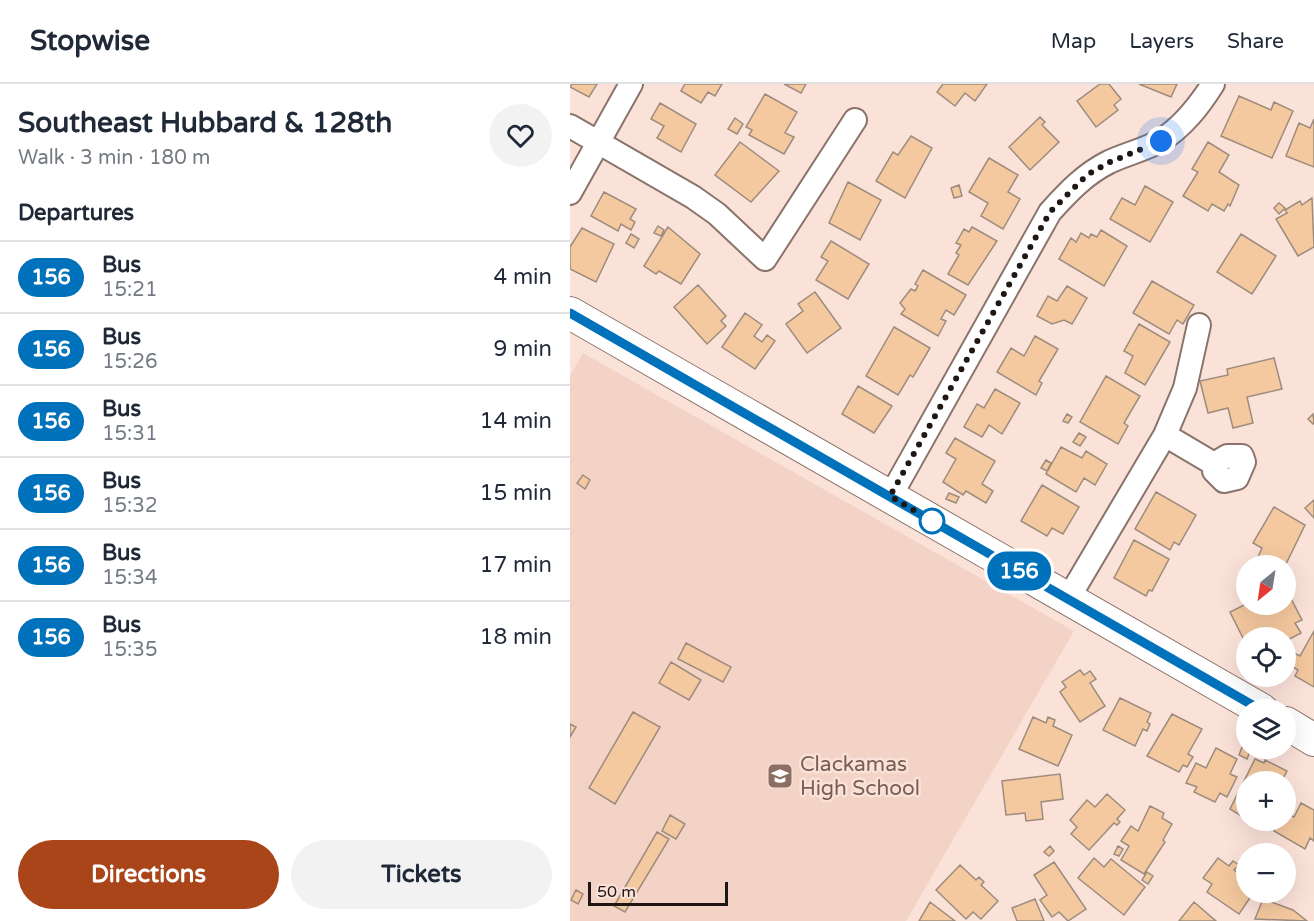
<!DOCTYPE html>
<meta charset="utf-8">
<style>
:root{--surface:#fff;--page:#f2f2f3;--text:#1f2937;--muted:#747a83;--line:#e0e1e3;--accent:#aa451a}
body{margin:0;font-family:"Varela Round",sans-serif;background:var(--page);color:var(--text);height:100vh;display:flex;flex-direction:column;font-size:22px;white-space:nowrap}
*{box-sizing:border-box;margin:0}
p{font-size:20px;color:var(--muted)}
.icon{flex:none;width:33px;height:33px;fill:none;stroke:currentColor;stroke-width:2;stroke-linecap:round;stroke-linejoin:round}
.map{position:relative;flex:1;overflow:hidden}
.details{display:flex;flex-direction:column;background:var(--surface);width:570px}
.details>*{flex:none}
.badge{padding:0 12px;border-radius:20px;font-size:21px;line-height:39px}
.needle{width:39px;rotate:210deg}
.buttons{position:absolute;left:666px;top:471px;display:grid;gap:12px}
.buttons a{display:grid;place-items:center;width:60px;height:60px;border-radius:50%;background:var(--surface);box-shadow:0 6px 24px #0002;font-size:30px}
.scale{position:absolute;left:18px;bottom:15px;width:140px;box-sizing:border-box;padding-left:6px;border:3px solid #1f1714;border-top:0;font-size:16px;line-height:21px;white-space:nowrap;color:#1f1714;-webkit-text-stroke:4px #fbe2d9;paint-order:stroke}
.you{position:absolute;width:30px;height:30px;margin:-15px;border:4px solid #fff;border-radius:50%;background:#1a73e8;box-shadow:0 0 0 9px #1a73e833}
.map>.badge{position:absolute;translate:-50% -50%;box-shadow:0 0 0 3px #fff}
h2{padding:0 18px;font-size:22px;line-height:54px}
.round{display:grid;place-items:center;flex:none;width:63px;height:63px;border-radius:32px;background:var(--page)}
.headline{display:flex;align-items:center;justify-content:space-between;height:102px;padding:0 18px}
h1{font-size:28px;font-weight:700;line-height:45px}
.primary-button{display:flex;gap:12px;margin-top:auto;padding:12px 18px}
.primary-button a{flex:1;height:69px;border-radius:36px;background:var(--accent);color:#fff;font-size:24px;font-weight:700;line-height:69px;text-align:center}
.primary-button a+a{background:var(--page);color:var(--text)}
ul{padding:0;list-style:none}
li{display:flex;align-items:center;gap:18px;height:72px;padding:0 18px;border-top:2px solid var(--line)}
li div{flex:1}
li b{display:block;font-size:22px}
li em{font-style:normal}
li .badge{min-width:66px;font-weight:700;text-align:center}
header{display:flex;align-items:center;gap:36px;box-sizing:border-box;height:84px;padding:0 30px;background:var(--surface);border-bottom:2px solid var(--line)}
header strong{font-size:28px}
nav{display:flex;gap:33px;margin-inline-start:auto;font-size:21px}
main{display:flex;flex:1;min-height:0}
.map>svg:first-child{display:block}
.built{fill:#f3d3c6}
.building{fill:#f5c99f;stroke:#9d8c7d;stroke-width:1.5}
.lines{fill:none;stroke-linecap:round;stroke-linejoin:round}
.street-casing{stroke:#89736b;stroke-width:26}
.secondary-casing{stroke:#89736b;stroke-width:34}
.street{stroke:#fff;stroke-width:22}
.secondary{stroke:#fff;stroke-width:32}
.line-casing{stroke:#fff;stroke-width:14}
.line{stroke:#0072bc;stroke-width:9}
.walk{stroke:#1f1714;stroke-width:6;stroke-dasharray:0 10.8}
.stop-dot{fill:#fff;stroke:#0072bc;stroke-width:3}
.labels{text-anchor:middle;dominant-baseline:central;stroke-width:5;stroke-linejoin:round;paint-order:stroke}
.education-label{font-size:21px;fill:#785e54;stroke:#fbe2d9;text-anchor:start}
</style>
<header>
<strong>Stopwise</strong>
<nav><a>Map</a><a>Layers</a><a>Share</a></nav>
</header>
<main>
<section class="details">
<div class="headline"><div><h1>Southeast Hubbard &amp; 128th</h1><p>Walk · 3 min · 180 m</p></div><a class="round"><svg class="icon" aria-label="heart" viewBox="0 0 24 24"><path d="M12 20l-8-8c-3-5 5-10 8-4 3-6 11-1 8 4z"/></svg></a></div>
<h2>Departures</h2>
<ul>
<li><span class="badge" style="background:#0072bc;color:#fff">156</span><div><b>Bus</b><p>15:21</p></div><em>4 min</em></li>
<li><span class="badge" style="background:#0072bc;color:#fff">156</span><div><b>Bus</b><p>15:26</p></div><em>9 min</em></li>
<li><span class="badge" style="background:#0072bc;color:#fff">156</span><div><b>Bus</b><p>15:31</p></div><em>14 min</em></li>
<li><span class="badge" style="background:#0072bc;color:#fff">156</span><div><b>Bus</b><p>15:32</p></div><em>15 min</em></li>
<li><span class="badge" style="background:#0072bc;color:#fff">156</span><div><b>Bus</b><p>15:34</p></div><em>17 min</em></li>
<li><span class="badge" style="background:#0072bc;color:#fff">156</span><div><b>Bus</b><p>15:35</p></div><em>18 min</em></li>
</ul>
<div class="primary-button"><a>Directions</a><a>Tickets</a></div>
</section>
<div class="map">
<svg width="744" height="837" viewBox="0 0 744 837">
<rect width="100%" height="100%" fill="#fbe2d9"/>
<!-- built -->
<path class="built" d="M 13,269 L 504,547 L 336,837 L 0,837 L 0,292 Z"/>
<!-- building -->
<path class="building" d="M 2,0 L 27,0 L 19,13 L 0,3 Z
M 115,0 L 152,0 L 145,12 L 138,8 L 131,19 L 111,7 Z
M 214,0 L 236,0 L 231,9 Z
M 373,0 L 417,0 L 405,17 L 395,9 L 385,22 L 367,8 Z
M 530,0 L 539,0 L 551,15 L 544,21 L 548,26 L 526,43 L 507,17 Z
M 569,0 L 607,0 L 601,13 Z
M 195,10 L 227,28 L 215,49 L 224,53 L 214,70 L 179,51 L 182,46 L 176,43 Z
M 669,12 L 701,26 L 704,18 L 723,27 L 702,74 L 651,52 Z
M 90,19 L 126,40 L 111,68 L 87,54 L 94,42 L 81,35 Z
M 470,33 L 475,38 L 472,41 L 489,58 L 460,86 L 439,63 Z
M 165,34 L 173,40 L 167,50 L 158,45 Z
M 744,35 L 744,83 L 716,72 L 729,39 L 740,44 Z
M 341,52 L 362,64 L 335,114 L 306,97 L 323,68 L 328,71 Z
M 170,58 L 209,87 L 181,118 L 145,91 Z
M 638,58 L 659,71 L 649,88 L 669,101 L 660,122 L 658,120 L 654,127 L 642,120 L 638,127 L 613,112 L 628,88 L 622,85 Z
M 419,74 L 448,91 L 438,108 L 450,115 L 433,145 L 411,132 L 418,119 L 399,108 Z
M 278,98 L 311,116 L 290,156 L 259,139 Z
M 389,101 L 392,112 L 384,114 L 381,104 Z
M 575,102 L 603,118 L 580,158 L 540,135 L 552,114 L 565,121 Z
M 34,108 L 66,125 L 60,135 L 65,138 L 61,146 L 51,140 L 48,147 L 21,132 Z
M 742,114 L 744,163 L 728,172 L 706,135 L 717,129 L 715,126 L 730,117 L 732,121 Z
M 709,119 L 715,124 L 709,130 L 704,124 Z
M 88,142 L 94,146 L 91,152 L 84,149 Z
M 98,143 L 130,170 L 111,200 L 89,187 L 86,190 L 74,182 Z
M 402,143 L 427,157 L 398,201 L 378,190 L 389,171 L 386,169 L 391,161 L 386,159 L 394,145 L 399,148 Z
M 12,144 L 44,160 L 26,198 L 0,185 L 0,163 Z
M 531,146 L 557,162 L 534,202 L 489,175 L 501,154 L 506,158 L 511,149 L 519,154 L 521,150 L 527,153 Z
M 61,150 L 69,155 L 64,164 L 56,159 Z
M 671,150 L 706,172 L 682,210 L 647,188 Z
M 261,157 L 299,180 L 278,215 L 246,196 L 258,177 L 251,173 Z
M 353,186 L 396,211 L 384,231 L 376,226 L 371,235 L 376,237 L 368,252 L 331,230 L 335,225 L 330,219 L 341,205 L 345,207 L 348,202 L 345,200 Z
M 582,197 L 624,221 L 613,240 L 607,236 L 599,250 L 563,229 Z
M 128,201 L 156,232 L 151,237 L 156,242 L 137,260 L 104,223 Z
M 497,202 L 517,214 L 502,240 L 494,236 L 482,240 L 467,232 L 478,212 L 487,217 Z
M 245,208 L 271,244 L 237,269 L 216,240 L 233,227 L 228,220 Z
M 175,229 L 192,241 L 184,252 L 192,258 L 197,251 L 205,257 L 185,285 L 152,263 Z
M 569,240 L 600,258 L 575,301 L 555,289 L 563,272 L 554,267 Z
M 324,243 L 360,264 L 343,293 L 340,291 L 328,311 L 296,292 Z
M 465,252 L 488,265 L 469,297 L 472,299 L 466,311 L 427,288 L 441,264 L 454,272 Z
M 704,274 L 712,305 L 677,313 L 683,339 L 663,344 L 658,324 L 638,329 L 630,297 L 658,291 L 657,285 Z
M 536,292 L 570,312 L 554,339 L 558,342 L 548,360 L 510,338 Z
M 288,302 L 322,322 L 304,349 L 272,330 Z
M 425,305 L 450,319 L 432,350 L 419,341 L 412,353 L 394,343 L 407,320 L 414,324 Z
M 497,330 L 502,333 L 498,339 L 493,337 Z
M 743,330 L 744,338 L 743,340 L 738,335 Z
M 509,349 L 516,353 L 510,362 L 503,358 Z
M 385,354 L 425,377 L 412,400 L 423,407 L 416,419 L 396,407 L 393,411 L 373,398 L 386,375 L 376,369 Z
M 491,363 L 512,374 L 516,367 L 537,380 L 525,401 L 514,394 L 506,408 L 476,390 Z
M 476,376 L 481,379 L 477,387 L 471,384 Z
M 13,391 L 20,396 L 15,405 L 7,399 Z
M 472,401 L 509,423 L 493,450 L 482,444 L 477,452 L 451,437 Z
M 586,408 L 626,431 L 609,461 L 604,458 L 600,466 L 565,445 Z
M 379,409 L 389,413 L 386,419 L 376,415 Z
M 744,416 L 744,434 L 735,424 Z
M 704,423 L 735,441 L 715,482 L 702,482 L 688,473 L 692,464 L 683,459 Z
M 564,456 L 599,475 L 582,507 L 579,506 L 576,512 L 544,494 Z
M 716,505 L 732,536 L 725,539 L 731,549 L 716,557 L 716,554 L 676,554 L 676,560 L 660,528 L 676,520 L 716,520 Z
M 744,547 L 744,603 L 725,592 L 728,586 L 718,580 L 724,569 L 730,572 Z
M 116,559 L 161,583 L 153,598 L 108,575 Z
M 101,578 L 131,596 L 119,616 L 89,599 Z
M 510,586 L 514,591 L 520,587 L 526,595 L 520,599 L 535,622 L 510,638 L 490,608 L 496,603 L 492,598 Z
M 550,614 L 581,629 L 577,638 L 580,640 L 577,647 L 573,645 L 565,662 L 533,646 Z
M 63,628 L 90,643 L 45,720 L 19,704 Z
M 602,630 L 632,645 L 618,670 L 623,673 L 617,683 L 613,681 L 609,688 L 577,672 Z
M 463,633 L 476,639 L 478,633 L 485,636 L 483,642 L 502,651 L 488,682 L 449,665 Z
M 0,640 L 6,643 L 0,653 Z
M 672,663 L 680,667 L 677,675 L 669,671 Z
M 646,664 L 667,675 L 660,690 L 667,693 L 657,713 L 650,709 L 645,718 L 624,708 L 627,703 L 616,699 L 626,679 L 636,684 Z
M 685,675 L 694,679 L 695,676 L 717,687 L 711,698 L 676,698 L 676,735 L 660,725 Z
M 490,690 L 493,715 L 471,718 L 473,735 L 456,737 L 455,729 L 436,731 L 432,697 Z
M 537,710 L 555,726 L 547,735 L 550,738 L 547,741 L 544,739 L 519,766 L 501,750 L 507,743 L 500,736 L 517,716 L 525,723 Z
M 731,719 L 744,726 L 744,757 L 740,754 L 735,765 L 704,747 L 710,736 L 716,736 L 716,729 L 724,733 Z
M 580,722 L 594,729 L 592,734 L 602,740 L 593,756 L 595,758 L 574,790 L 551,776 L 559,762 L 551,757 L 561,742 L 568,747 Z
M 100,731 L 115,740 L 106,755 L 92,747 Z
M 87,748 L 99,755 L 55,828 L 44,822 Z
M 480,762 L 484,767 L 479,772 L 474,768 Z
M 548,762 L 553,765 L 549,772 L 544,770 Z
M 524,774 L 534,783 L 541,775 L 575,803 L 554,831 L 508,794 Z
M 648,774 L 659,782 L 663,777 L 669,781 L 664,786 L 676,795 L 676,808 L 684,808 L 669,830 L 637,808 L 642,800 L 633,794 Z
M 484,778 L 516,825 L 498,837 L 489,828 L 482,833 L 470,816 L 477,811 L 464,791 Z
M 390,781 L 406,796 L 409,793 L 414,798 L 411,801 L 428,817 L 411,835 L 403,828 L 396,835 L 366,806 Z
M 577,788 L 583,792 L 578,800 L 572,796 Z
M 6,806 L 13,810 L 8,820 L 1,816 Z
M 465,815 L 474,837 L 447,837 L 442,824 Z
M 693,815 L 723,826 L 737,837 L 685,835 Z
M 360,818 L 385,837 L 349,837 Z
M 624,818 L 646,837 L 609,837 Z"/>
<g class="lines">
<!-- street casing -->
<g class="street-casing">
<path id="street" d="M 0,42 L 123,113 L 147,130 L 195,175 L 285,36
M 0,109 L 61,0
M 595,351 L 644,380 L 644,387 L 654,397 L 667,394 L 674,378 L 672,372 L 657,372 L 644,380
M 320,413 L 480,128 C 498,108 515,90 539,78 C 556,70 574,66 590,57 C 613,43 629,22 643,0
M 498,515 L 595,351 L 615,304 L 629,241"/>
</g>
<!-- secondary casing -->
<g class="secondary-casing">
<path id="secondary" d="M 0,229 L 692,626
M 716,639 L 744,656"/>
</g>
<!-- street -->
<use href="#street" class="street"/>
<!-- secondary -->
<use href="#secondary" class="secondary"/>
</g>
<g class="lines">
<!-- line casing -->
<g class="line-casing">
<path id="line" d="M 0,229 L 691,626"/>
</g>
<!-- line -->
<use href="#line" class="line"/>
<!-- walk -->
<path class="walk" d="M 362,437 L 320,412 L 480,128 L 517,91 L 540,78 L 591,57"/>
</g>
<!-- icons -->
<defs>
<g id="school-square" transform="scale(1.35)"><rect x="-9" y="-9" width="18" height="18" rx="4" fill="#8d6e63" stroke="#fbe2d9"/><path d="M0-5L7-2L0 1L-7-2ZM-4 1L0 2.5L4 1V4Q0 6-4 4Z" fill="#fff"/></g>
</defs>
<g fill-rule="evenodd">
<use href="#school-square" x="210" y="692"/>
</g>
<!-- markers -->
<circle class="stop-dot" cx="362" cy="437" r="12"/>
<g class="labels">
<!-- education labels -->
<g class="education-label">
<text x="230" y="680">Clackamas<tspan x="230" dy="24">High School</tspan></text>
</g>
</g>
</svg>
<div class="buttons">
<a><svg class="needle" viewBox="-14 -14 28 28"><path d="M0-13l5 13h-10z" fill="#e53935"/><path d="M0 13l5-13h-10z" fill="#747a83"/></svg></a>
<a><svg class="icon" aria-label="locate" viewBox="0 0 24 24"><circle cx="12" cy="12" r="6"/><path d="M12 2v4M12 18v4M2 12h4M18 12h4"/></svg></a>
<a><svg class="icon" aria-label="layers" viewBox="0 0 24 24"><path d="M12 4l9 5-9 5-9-5zM3 14l9 5 9-5"/></svg></a>
<a>+</a>
<a>−</a>
</div>
<div class="scale">50 m</div>
<div class="you" style="left:591px;top:57px"></div>
<b class="badge" style="left:449px;top:487px;background:#0072bc;color:#fff">156</b>
</div>
</main>
